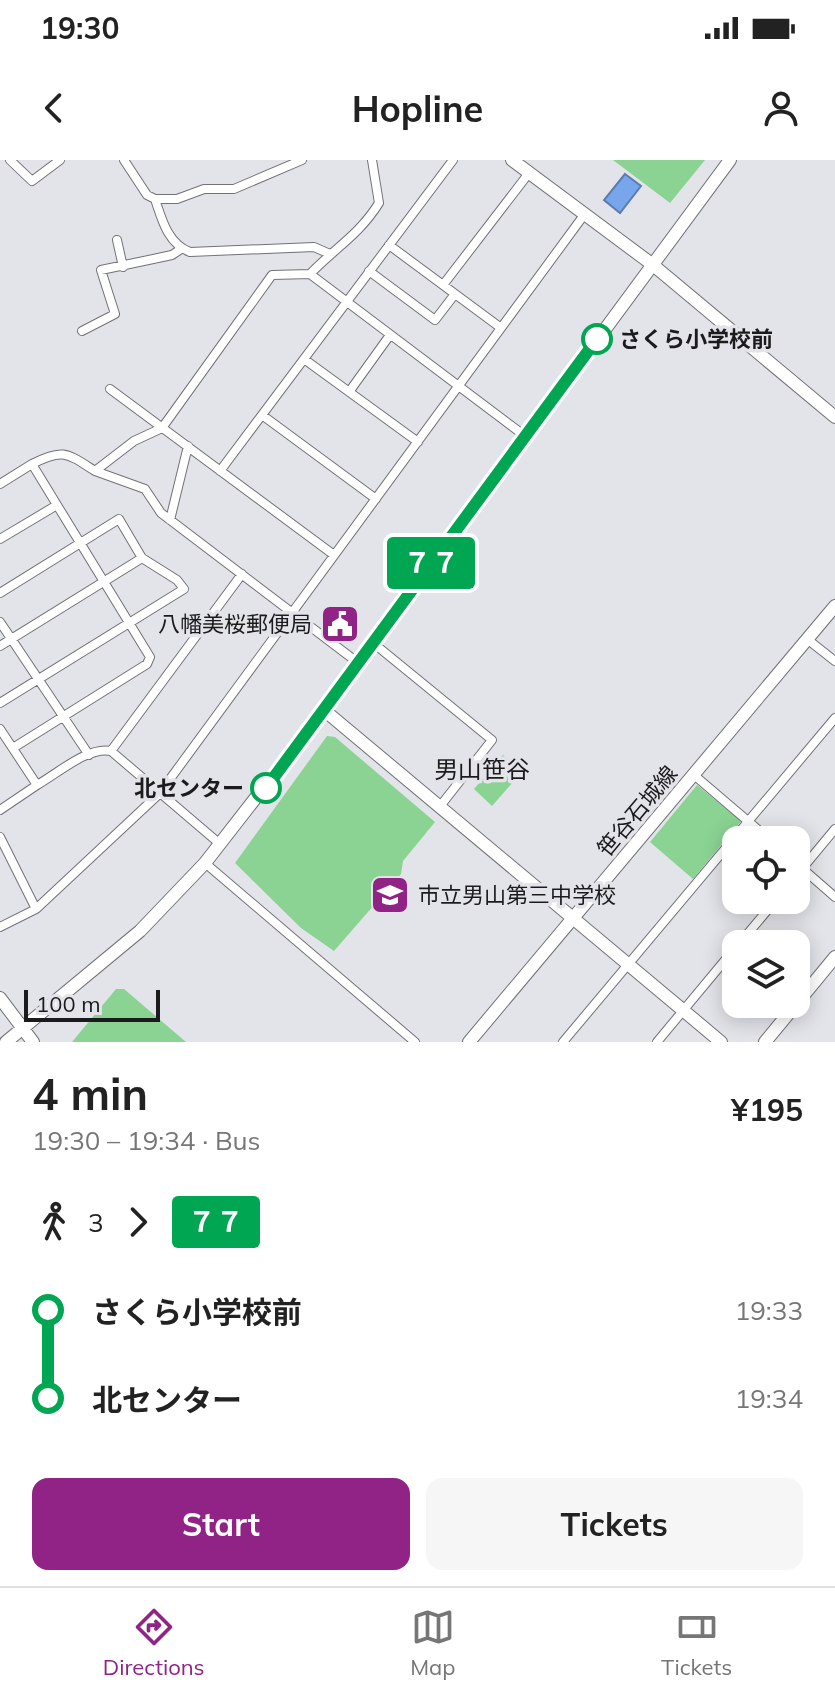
<!DOCTYPE html>
<meta charset="utf-8">
<style>
:root{--surface:#fff;--page:#f6f6f6;--text:#222;--muted:#767676;--line:#e0e0e0;--accent:#902385}
body{margin:0;font-family:Mulish,"Noto Sans JP",sans-serif;background:var(--page);color:var(--text);height:100vh;display:flex;flex-direction:column;font-size:30px;white-space:nowrap}
*{box-sizing:border-box;margin:0}
p{font-size:26px;color:var(--muted)}
.icon{flex:none;width:44px;height:44px;fill:none;stroke:currentColor;stroke-width:2;stroke-linecap:round;stroke-linejoin:round}
.map{position:relative;height:882px;overflow:hidden}
.panel{display:flex;flex-direction:column;background:var(--surface);flex:1}
.panel>*{flex:none}
.badge{padding:0 16px;border-radius:6px;font-size:28px;line-height:52px}
.tools{position:absolute;left:722px;top:666px;display:grid;gap:16px}
.tools a{display:grid;place-items:center;width:88px;height:88px;border-radius:16px;background:var(--surface);box-shadow:0 4px 20px #0003;font-size:40px}
.scale{position:absolute;left:24px;bottom:20px;width:136px;box-sizing:border-box;padding-left:8px;border:4px solid #1b1b1d;border-top:0;font-size:22px;line-height:28px;white-space:nowrap;color:#1b1b1d;-webkit-text-stroke:6px #e3e4e9;paint-order:stroke}
.map>.badge{position:absolute;translate:-50% -50%;box-shadow:0 0 0 4px #fff}
.legs{display:flex;align-items:center;gap:12px;height:88px;padding:0 32px;font-size:26px}
.legs p{margin-inline-start:auto}
.head{display:flex;align-items:center;justify-content:space-between;height:136px;padding:0 32px}
h1{font-size:44px;font-weight:700;line-height:60px}
.cta{display:flex;gap:16px;margin-top:auto;padding:16px 32px}
.cta a{flex:1;height:92px;border-radius:16px;background:var(--accent);color:#fff;font-size:32px;font-weight:700;line-height:92px;text-align:center}
.cta a+a{background:var(--page);color:var(--text)}
ul{padding:0 32px;list-style:none}
li{display:flex;align-items:center;gap:28px;height:88px;font-size:30px}
li i{display:grid;place-items:center;width:12px;height:100%;margin:0 10px;background:currentColor}
li i::after{content:'';width:20px;height:20px;margin:-10px;border:6px solid;border-radius:50%;background:var(--surface)}
li p{margin-inline-start:auto}
li:first-child i{background:linear-gradient(#0000 50%,currentColor 0)}
li:last-child i{background:linear-gradient(currentColor 50%,#0000 0)}
.status{display:flex;justify-content:space-between;align-items:center;height:56px;padding:0 40px;background:var(--surface);direction:ltr}
.status svg{height:22px;fill:currentColor}
header{display:flex;justify-content:space-between;align-items:center;height:104px;padding:0 32px;background:var(--surface);font-size:36px;font-weight:700}
.tabs{display:flex;justify-content:space-around;align-items:center;height:112px;border-top:2px solid var(--line);background:var(--surface);font-size:22px;color:var(--muted)}
.tabs a{display:grid;justify-items:center;gap:4px}
.tabs .active{color:var(--accent)}
.map>svg:first-child{display:block}
.green{fill:#8ad393}
.water{fill:#77a6ed;stroke:#5b7caf;stroke-width:2}
.lines{fill:none;stroke-linecap:round;stroke-linejoin:round}
.street-casing{stroke:#717276;stroke-width:10}
.secondary-casing{stroke:#717276;stroke-width:14}
.street{stroke:#fff;stroke-width:8}
.secondary{stroke:#fff;stroke-width:12}
.line-1-casing{stroke:#fff;stroke-width:18}
.line-1{stroke:#00a651;stroke-width:12}
.stop-1-dot{fill:#fff;stroke:#00a651;stroke-width:4}
.labels{text-anchor:middle;dominant-baseline:central;stroke-width:7;stroke-linejoin:round;paint-order:stroke}
.stop-label{font-size:22px;font-weight:bold;fill:#1b1b1d;stroke:#e3e4e9;text-anchor:start}
.poi-label{font-size:22px;fill:#1b1b1d;stroke:#e3e4e9;text-anchor:end}
.street-label{font-size:22px;fill:#1b1b1d;stroke:#e3e4e9}
.neighbourhood-label{font-size:24px;fill:#1b1b1d;stroke:#e3e4e9}
</style>
<div class="status"><b>19:30</b><svg viewBox="0 0 49 12"><path d="M0 12V9h3v3zM5 12V6h3v6zM10 12V3h3v9zM15 12V0h3v12zM26 1h20v11H26zM47 4h2v5h-2z"/></svg></div>
<header><svg class="icon" aria-label="back" viewBox="0 0 24 24"><path d="M15 5l-7 7 7 7"/></svg>Hopline<svg class="icon" aria-label="person" viewBox="0 0 24 24"><circle cx="12" cy="8" r="4"/><path d="M4 21q1-7 8-7t8 7"/></svg></header>
<div class="map">
<svg width="835" height="882" viewBox="0 0 835 882">
<rect width="100%" height="100%" fill="#e3e4e9"/>
<!-- green -->
<path class="green" d="M 613,0 L 705,0 L 670,43 Z
M 327,576 L 335,577 L 435,662 L 403,701 L 401,714 L 334,791 L 301,768 L 235,703 Z
M 503,595 L 522,612 L 492,646 L 474,629 Z
M 697,625 L 741,661 L 693,719 L 650,682 Z
M 116,829 L 124,829 L 186,882 L 72,882 Z"/>
<!-- water -->
<path class="water" d="M 625,14 L 641,26 L 620,53 L 604,40 Z"/>
<g class="lines">
<!-- street casing -->
<g class="street-casing">
<path id="street" d="M 10,0 L 32,21 L 60,0
M 124,0 L 147,35 L 155,39 C 162,60 168,84 190,92 L 314,87 L 330,94
M 155,39 L 177,39 L 204,29 L 234,29 L 302,0
M 117,80 L 123,107
M 389,85 L 501,168
M 369,111 L 435,160 L 455,134
M 310,114 C 335,88 359,75 379,43 L 372,0
M 443,125 L 529,13
M 82,171 L 115,154 L 101,110 L 172,95 L 181,89
M 304,199 L 418,282
M 110,229 L 334,395
M 349,232 L 390,175
M 262,255 L 376,339
M 32,304 C 63,288 67,293 95,311
M 220,311 L 453,0
M 0,324 L 32,304 L 57,345
M 170,360 L 188,286
M 0,379 L 57,345 L 150,497 L 147,504 L 13,588
M 0,433 L 119,359 L 142,398 L 177,420 L 184,429 L 0,543
M 0,462 L 89,595
M 807,479 L 835,501
M 372,482 L 492,580 L 441,645
M 0,486 L 142,398
M 357,502 L 161,353 L 145,329 L 95,311 L 134,281 L 162,268 L 272,115 L 310,114 L 525,276
M 0,569 L 37,625 C 57,614 88,586 111,591 L 220,684
M 111,591 L 242,414
M 694,615 L 770,680
M 0,650 L 37,625
M 0,677 L 36,749
M 205,703 L 415,882
M 796,703 L 835,737
M 796,716 L 835,669
M 0,767 L 36,749 L 159,634 L 584,55
M 739,784 L 776,740
M 563,882 L 835,558
M 657,882 L 736,787"/>
</g>
<!-- secondary casing -->
<g class="secondary-casing">
<path id="secondary" d="M 512,0 L 653,105 L 835,257
M 324,550 L 721,882
M 0,838 L 33,882
M 6,882 L 140,771 L 205,703 L 324,550 L 730,0
M 469,882 L 835,446
M 765,882 L 835,797"/>
</g>
<!-- street -->
<use href="#street" class="street"/>
<!-- secondary -->
<use href="#secondary" class="secondary"/>
</g>
<g class="lines">
<!-- line-1 casing -->
<g class="line-1-casing">
<path id="line-1" d="M 266,628 L 597,179"/>
</g>
<!-- line-1 -->
<use href="#line-1" class="line-1"/>
</g>
<!-- icons -->
<defs>
<g id="civic-square" transform="scale(2)"><rect x="-9" y="-9" width="18" height="18" rx="4" fill="#902385" stroke="#e3e4e9"/><path d="M-.6-6.5H3V-4.5H.6V-3L4-1V1h2V6H-6V1h2V-1L-.6-3ZM-1.2 2.5V6h2.4V2.5Z" fill="#fff"/></g>
<g id="school-square" transform="scale(2)"><rect x="-9" y="-9" width="18" height="18" rx="4" fill="#902385" stroke="#e3e4e9"/><path d="M0-5L7-2L0 1L-7-2ZM-4 1L0 2.5L4 1V4Q0 6-4 4Z" fill="#fff"/></g>
</defs>
<g fill-rule="evenodd">
<use href="#civic-square" x="340" y="464"/>
<use href="#school-square" x="390" y="735"/>
</g>
<!-- markers -->
<g class="stop-1-dot">
<circle cx="597" cy="179" r="14"/>
<circle cx="266" cy="628" r="14"/>
</g>
<g class="labels">
<!-- stop labels -->
<g class="stop-label">
<text x="619" y="179">さくら小学校前</text>
<text x="244" y="628" text-anchor="end">北センター</text>
</g>
<!-- poi labels -->
<g class="poi-label">
<text x="312" y="464">八幡美桜郵便局</text>
<text x="418" y="735" text-anchor="start">市立男山第三中学校</text>
</g>
<!-- street labels -->
<g class="street-label">
<text transform="translate(637 651) rotate(-50)">笹谷石城線</text>
</g>
<!-- neighbourhood labels -->
<g class="neighbourhood-label">
<text x="482" y="609">男山笹谷</text>
</g>
</g>
</svg>
<div class="tools">
<a><svg class="icon" aria-label="locate" viewBox="0 0 24 24"><circle cx="12" cy="12" r="6"/><path d="M12 2v4M12 18v4M2 12h4M18 12h4"/></svg></a>
<a><svg class="icon" aria-label="layers" viewBox="0 0 24 24"><path d="M12 4l9 5-9 5-9-5zM3 14l9 5 9-5"/></svg></a>
</div>
<div class="scale">100 m</div>
<b class="badge" style="left:431px;top:403px;background:#00a651;color:#fff">７７</b>
</div>
<section class="panel">
<div class="head"><div><h1>4 min</h1><p>19:30 – 19:34 · Bus</p></div><b>¥195</b></div>
<div class="legs"><svg class="icon" aria-label="walk" viewBox="0 0 24 24"><circle cx="13" cy="4" r="2"/><path d="M13 8l-2 6 4 7M11 14l-3 7M7 12l3-4h3l4 4"/></svg>3<svg class="icon" aria-label="forward" viewBox="0 0 24 24"><path d="M9 5l7 7-7 7"/></svg><b class="badge" style="background:#00a651;color:#fff">７７</b></div>
<ul>
<li><i style="color:#00a651"></i><b>さくら小学校前</b><p>19:33</p></li>
<li><i style="color:#00a651"></i><b>北センター</b><p>19:34</p></li>
</ul>
<div class="cta"><a>Start</a><a>Tickets</a></div>
</section>
<nav class="tabs">
<a class="active"><svg class="icon" aria-label="directions" viewBox="0 0 24 24"><path d="M12 3l9 9-9 9-9-9zM9 14v-3h6M13 9l2 2-2 2"/></svg>Directions</a>
<a><svg class="icon" aria-label="map" viewBox="0 0 24 24"><path d="M3 6l6-2 6 2 6-2v14l-6 2-6-2-6 2zM9 4v14M15 6v14"/></svg>Map</a>
<a><svg class="icon" aria-label="tickets" viewBox="0 0 24 24"><path d="M3 7h18v10H3zM15 7v10"/></svg>Tickets</a>
</nav>
